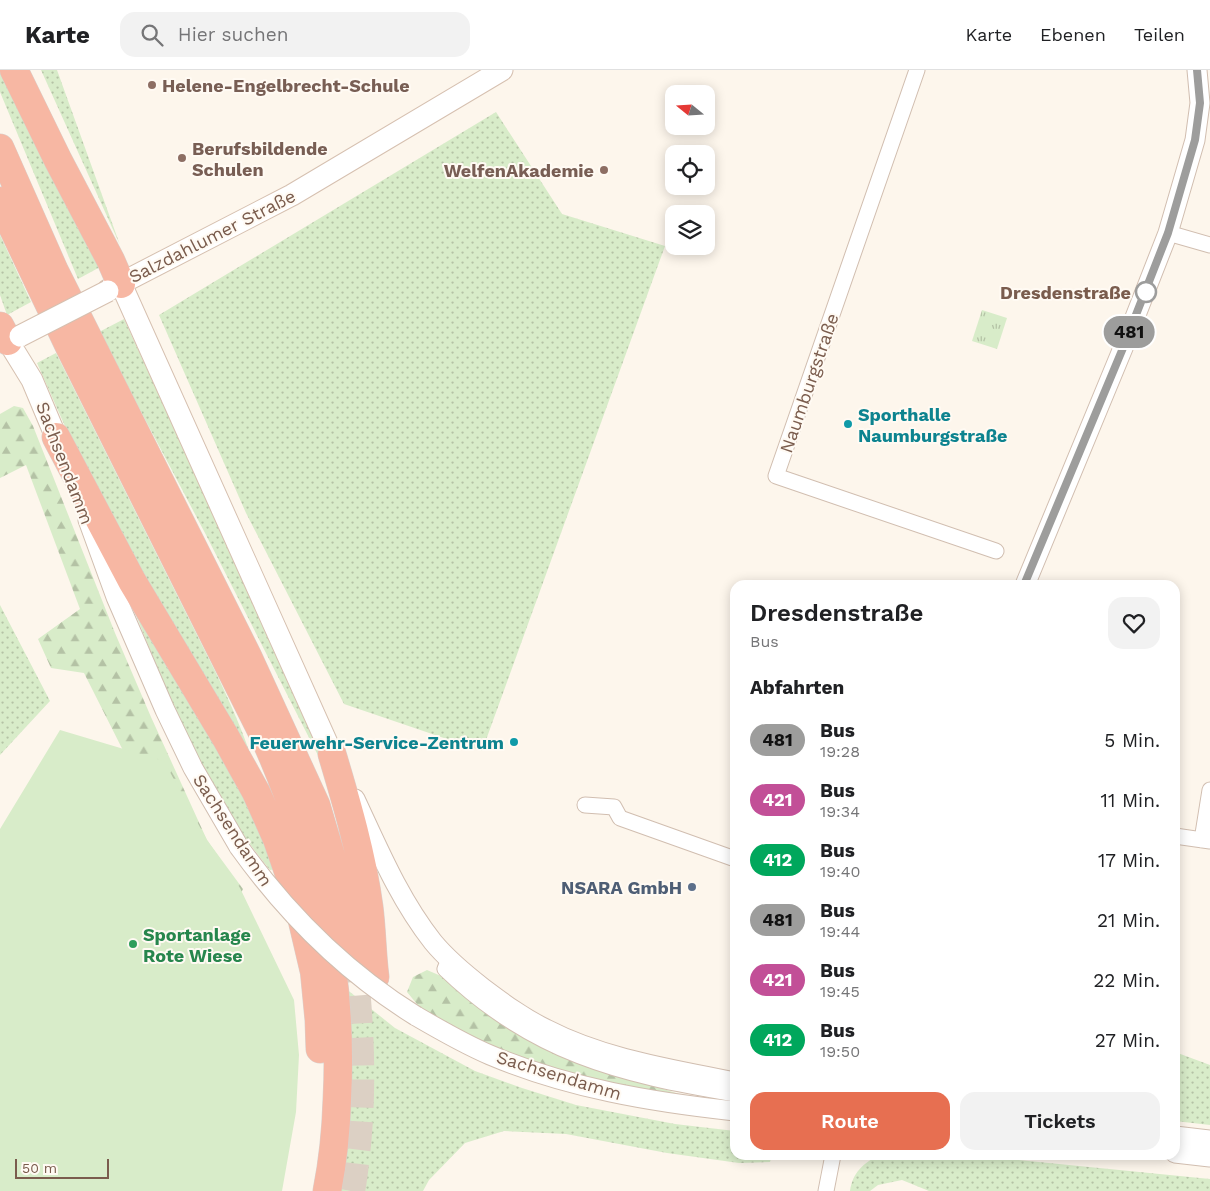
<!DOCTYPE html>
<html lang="de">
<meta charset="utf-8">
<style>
:root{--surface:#fff;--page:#f2f2f2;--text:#202124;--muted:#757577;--line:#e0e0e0;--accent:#e76f51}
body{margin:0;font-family:"Work Sans",sans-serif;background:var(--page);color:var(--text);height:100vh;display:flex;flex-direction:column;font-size:19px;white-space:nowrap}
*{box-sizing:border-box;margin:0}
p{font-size:16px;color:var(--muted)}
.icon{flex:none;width:28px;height:28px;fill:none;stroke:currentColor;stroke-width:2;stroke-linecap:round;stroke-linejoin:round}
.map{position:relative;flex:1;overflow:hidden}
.details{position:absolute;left:730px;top:510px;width:450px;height:580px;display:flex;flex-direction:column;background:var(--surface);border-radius:15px;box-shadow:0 2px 12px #0003}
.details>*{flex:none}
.badge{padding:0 10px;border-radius:16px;font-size:18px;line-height:32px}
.needle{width:32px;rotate:288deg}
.fabs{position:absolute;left:665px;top:15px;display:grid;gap:10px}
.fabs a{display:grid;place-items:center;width:50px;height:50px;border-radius:10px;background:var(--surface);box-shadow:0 2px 12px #0003;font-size:25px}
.scale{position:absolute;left:15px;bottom:12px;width:94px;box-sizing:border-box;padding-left:5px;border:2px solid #7a5c4d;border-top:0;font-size:14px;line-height:18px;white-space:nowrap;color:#7a5c4d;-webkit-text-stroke:4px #fffaf3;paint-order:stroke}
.map>.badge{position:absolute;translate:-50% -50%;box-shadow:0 0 0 2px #fff}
h2{padding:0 20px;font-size:19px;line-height:45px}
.round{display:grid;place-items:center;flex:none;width:52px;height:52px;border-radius:15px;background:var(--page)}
.summary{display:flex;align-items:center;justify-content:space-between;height:85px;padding:0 20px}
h1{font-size:24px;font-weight:600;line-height:38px}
.action{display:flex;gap:10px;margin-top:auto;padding:10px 20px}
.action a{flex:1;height:58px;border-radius:15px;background:var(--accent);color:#fff;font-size:20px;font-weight:600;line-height:58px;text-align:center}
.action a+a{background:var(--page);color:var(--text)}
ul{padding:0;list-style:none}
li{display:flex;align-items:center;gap:15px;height:60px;padding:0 20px}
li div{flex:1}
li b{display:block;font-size:19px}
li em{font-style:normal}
li .badge{min-width:55px;font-weight:700;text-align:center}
header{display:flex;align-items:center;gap:30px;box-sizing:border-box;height:70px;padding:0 25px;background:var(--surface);border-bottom:1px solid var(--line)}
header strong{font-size:24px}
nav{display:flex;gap:28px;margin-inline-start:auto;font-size:18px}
.search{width:350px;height:45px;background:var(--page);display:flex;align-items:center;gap:12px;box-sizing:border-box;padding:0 18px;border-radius:15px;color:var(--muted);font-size:19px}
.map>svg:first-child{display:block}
.grass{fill:url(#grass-dots)}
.forest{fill:url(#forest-firs)}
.park{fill:url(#park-tufts)}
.pitch{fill:#d8ecc9}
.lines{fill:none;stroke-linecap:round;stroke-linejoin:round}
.motorway-tunnel{stroke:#dcd0c4;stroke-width:28;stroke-dasharray:28 14;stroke-linecap:butt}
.minor-casing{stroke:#d1beb0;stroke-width:17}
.tertiary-casing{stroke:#d1beb0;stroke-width:21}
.secondary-casing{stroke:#d6c0b0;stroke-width:23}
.motorway-casing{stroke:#dad1cd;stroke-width:29}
.minor{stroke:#fff;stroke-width:15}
.tertiary{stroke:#fff;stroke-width:19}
.secondary{stroke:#fff;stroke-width:21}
.motorway{stroke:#f7b7a3;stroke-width:28}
.tertiary-bridge-casing{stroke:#d1beb0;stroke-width:21;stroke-linecap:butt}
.secondary-bridge-casing{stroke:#d6c0b0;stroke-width:23;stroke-linecap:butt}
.tertiary-bridge{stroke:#fff;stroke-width:19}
.secondary-bridge{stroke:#fff;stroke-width:21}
.line-casing{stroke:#fff;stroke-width:11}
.line{stroke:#9d9d9c;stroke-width:8}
.education-dot{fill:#8d6e63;stroke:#fffaf3;stroke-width:2}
.stop-dot{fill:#fff;stroke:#9d9d9c;stroke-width:2.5}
.culture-dot{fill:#0f9aa8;stroke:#fffaf3;stroke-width:2}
.service-dot{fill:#5c6f8a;stroke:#fffaf3;stroke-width:2}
.leisure-dot{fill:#2e9e5b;stroke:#fffaf3;stroke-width:2}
.labels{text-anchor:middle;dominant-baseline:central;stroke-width:4;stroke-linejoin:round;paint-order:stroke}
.education-label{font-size:18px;font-weight:bold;fill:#785e54;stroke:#fffaf3;text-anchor:start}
.street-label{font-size:18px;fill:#7a5c4d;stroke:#fffaf3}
.stop-label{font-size:18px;font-weight:bold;fill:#7a5c4d;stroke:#fffaf3;text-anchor:end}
.culture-label{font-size:18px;font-weight:bold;fill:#0d838f;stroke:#fffaf3;text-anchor:start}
.service-label{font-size:18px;font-weight:bold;fill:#4e5e75;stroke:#fffaf3;text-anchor:end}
.leisure-label{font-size:18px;font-weight:bold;fill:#27864d;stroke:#fffaf3;text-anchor:start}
</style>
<header>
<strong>Karte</strong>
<div class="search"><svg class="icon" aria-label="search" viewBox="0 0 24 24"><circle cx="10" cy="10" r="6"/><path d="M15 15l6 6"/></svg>Hier suchen</div>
<nav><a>Karte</a><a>Ebenen</a><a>Teilen</a></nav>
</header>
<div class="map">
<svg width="1210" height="1121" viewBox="0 0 1210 1121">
<defs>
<pattern id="grass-dots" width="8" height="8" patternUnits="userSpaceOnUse" patternTransform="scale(1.25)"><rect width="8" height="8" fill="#d8ecc9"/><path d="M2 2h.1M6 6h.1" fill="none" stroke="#b4c2a5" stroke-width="1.8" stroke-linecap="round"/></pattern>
<pattern id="forest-firs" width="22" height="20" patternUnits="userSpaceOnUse" patternTransform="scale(1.25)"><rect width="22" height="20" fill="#d8ecc9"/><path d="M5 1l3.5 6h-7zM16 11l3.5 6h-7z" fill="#b4c2a5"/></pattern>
<pattern id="park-tufts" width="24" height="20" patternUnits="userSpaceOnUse" patternTransform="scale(1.25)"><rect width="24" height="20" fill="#d8ecc9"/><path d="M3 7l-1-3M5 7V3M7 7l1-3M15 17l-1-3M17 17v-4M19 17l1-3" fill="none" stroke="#b4c2a5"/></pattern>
</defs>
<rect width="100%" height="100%" fill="#fdf6ec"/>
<!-- grass -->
<path class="grass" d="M 0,0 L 4,0 L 102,196 L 78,209 L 0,22 Z
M 41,0 L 57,0 L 120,175 Z
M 496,42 L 562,144 L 665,176 L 482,681 L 344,634 L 246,443 L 159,245 Z
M 0,165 L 31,232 L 7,245 L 0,225 Z
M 124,249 L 285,599 L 318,673 L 330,709 L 205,463 L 99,262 Z
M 56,283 L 215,601 C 231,634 245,666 256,701 L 99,433 L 37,293 Z
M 118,499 L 225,684 L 277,799 L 270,800 C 200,716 158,600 118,499 Z
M 0,535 L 50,631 L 0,685 Z
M 345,918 L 395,958 L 475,1001 L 522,1018 L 576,1035 L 675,1054 L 735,1061 L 735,1085 L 772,1085 L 770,1092 L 739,1093 L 667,1083 L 566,1064 L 504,1061 L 465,1073 L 429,1110 L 423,1121 L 337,1121 Z
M 1175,982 L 1210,995 L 1210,1055 L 1175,1051 Z
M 878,1085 L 967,1085 L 1210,1109 L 1210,1121 L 929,1121 L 902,1110 L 878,1115 L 870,1121 L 850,1121 C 853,1102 862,1095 878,1085 Z"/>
<!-- forest -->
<path class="forest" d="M 14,336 L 23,338 L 33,356 L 115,563 L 151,647 L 207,770 L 243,819 L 237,831 L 149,732 L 84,603 L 51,598 L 38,569 L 80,539 L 26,395 L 0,408 L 0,344 Z
M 427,900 L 448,909 L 620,1005 L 682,1025 L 629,1019 L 571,1004 L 517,986 L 469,966 L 421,939 L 407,922 L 413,907 Z"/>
<!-- park -->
<path class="park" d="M 982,240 L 1007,248 L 997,279 L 972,271 Z"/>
<!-- pitch -->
<path class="pitch" d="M 60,660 L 164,691 L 207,770 L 240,818 L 294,930 L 299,985 L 296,1042 L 282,1121 L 0,1121 L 0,759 Z"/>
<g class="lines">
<!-- motorway-tunnel -->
<path class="motorway-tunnel" d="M 351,1121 C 354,1106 355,1091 357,1075 C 363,1012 360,951 353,888"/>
<!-- minor casing -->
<g class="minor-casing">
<path id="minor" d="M 917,0 L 776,406 L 996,481
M 1168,163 L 1210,175
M 585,735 L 614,737 L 620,748 L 735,789
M 1175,766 L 1210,771
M 1202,770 L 1210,720
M 449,889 L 445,899 C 532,983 619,1005 735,1024
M 826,1121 L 833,1085"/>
</g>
<!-- tertiary casing -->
<g class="tertiary-casing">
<path id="tertiary" d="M 88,450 L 116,527 L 165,640 L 193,698 L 239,777
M 1025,515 L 1123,278 L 1168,163 L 1195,70 L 1200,33 L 1197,0
M 355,729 C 378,778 399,829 433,872 C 447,889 465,904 483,918 C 503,933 523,948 546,959 C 604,989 671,999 735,1012
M 416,946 C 440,960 464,974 490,985 C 568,1018 651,1032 735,1041
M 1175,1066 L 1210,1070
M 1175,1083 L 1210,1087"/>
</g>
<!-- secondary casing -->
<g class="secondary-casing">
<path id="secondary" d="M 121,214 L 332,684
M 108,220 L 292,125 L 502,0
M 8,271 L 32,310 L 56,367"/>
</g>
<!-- motorway casing -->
<g class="motorway-casing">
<path id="motorway" d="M 14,0 L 58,90 L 111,191 L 121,214
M 0,78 L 54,200 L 248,587 L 316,735 L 336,803 L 353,888
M 0,131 L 70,278 L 262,662 C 316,781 344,898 337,1030 C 336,1061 333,1091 327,1121
M 0,256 L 8,271
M 56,367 L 132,511 L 226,668 L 256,722 L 277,769 L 296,824 L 315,905
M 332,684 C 347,734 362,785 369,837 C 372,860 372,884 375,907
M 313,888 L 319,950 L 320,979"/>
</g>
<!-- minor -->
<use href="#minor" class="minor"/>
<!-- tertiary -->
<use href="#tertiary" class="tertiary"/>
<!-- secondary -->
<use href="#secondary" class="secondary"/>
<!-- motorway -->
<use href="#motorway" class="motorway"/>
<!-- tertiary-bridge casing -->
<g class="tertiary-bridge-casing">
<path id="tertiary-bridge" d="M 239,777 C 287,844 345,902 416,946"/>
</g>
<!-- secondary-bridge casing -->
<g class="secondary-bridge-casing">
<path id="secondary-bridge" d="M 20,266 L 108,221"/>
</g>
<!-- tertiary-bridge -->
<use href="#tertiary-bridge" class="tertiary-bridge"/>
<!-- secondary-bridge -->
<use href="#secondary-bridge" class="secondary-bridge"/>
</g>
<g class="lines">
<!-- line casing -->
<g class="line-casing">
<path id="line" d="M 1024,515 L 1123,278 L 1168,163 L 1195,70 L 1200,33 L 1197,0"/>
</g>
<!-- line -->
<use href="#line" class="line"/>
</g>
<!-- markers -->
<g class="education-dot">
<circle cx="152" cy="15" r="5"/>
<circle cx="182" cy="88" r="5"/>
<circle cx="604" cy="100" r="5"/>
</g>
<circle class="stop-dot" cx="1146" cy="222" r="10"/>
<g class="culture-dot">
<circle cx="848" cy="354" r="5"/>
<circle cx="514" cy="672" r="5"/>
</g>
<circle class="service-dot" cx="692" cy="817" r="5"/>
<circle class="leisure-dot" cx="133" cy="874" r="5"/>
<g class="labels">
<!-- education labels -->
<g class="education-label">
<text x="162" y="15">Helene-Engelbrecht-Schule</text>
<text x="192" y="78">Berufsbildende<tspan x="192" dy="21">Schulen</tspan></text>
<text x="594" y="100" text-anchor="end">WelfenAkademie</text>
</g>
<!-- street labels -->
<g class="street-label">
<text transform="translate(212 166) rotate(-27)">Salzdahlumer Straße</text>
<text transform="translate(809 313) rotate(-71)">Naumburgstraße</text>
<text transform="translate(65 393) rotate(69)">Sachsendamm</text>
<text transform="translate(233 760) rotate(57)">Sachsendamm</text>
<text transform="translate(559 1005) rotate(17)">Sachsendamm</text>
</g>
<!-- stop labels -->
<g class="stop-label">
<text x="1131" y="222">Dresdenstraße</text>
</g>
<!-- culture labels -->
<g class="culture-label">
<text x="858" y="344">Sporthalle<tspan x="858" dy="21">Naumburgstraße</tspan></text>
<text x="504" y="672" text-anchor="end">Feuerwehr-Service-Zentrum</text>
</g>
<!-- service labels -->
<g class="service-label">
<text x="682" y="817">NSARA GmbH</text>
</g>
<!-- leisure labels -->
<g class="leisure-label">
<text x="143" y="864">Sportanlage<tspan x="143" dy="21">Rote Wiese</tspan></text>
</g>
</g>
</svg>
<div class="fabs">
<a><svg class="needle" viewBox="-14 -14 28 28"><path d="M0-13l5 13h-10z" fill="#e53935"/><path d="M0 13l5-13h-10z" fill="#757577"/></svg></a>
<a><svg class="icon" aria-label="locate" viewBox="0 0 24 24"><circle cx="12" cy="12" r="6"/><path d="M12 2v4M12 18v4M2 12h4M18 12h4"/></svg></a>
<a><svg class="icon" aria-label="layers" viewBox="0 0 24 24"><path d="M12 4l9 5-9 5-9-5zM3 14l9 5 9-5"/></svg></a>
</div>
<div class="scale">50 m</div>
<b class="badge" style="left:1129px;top:262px;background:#9d9d9c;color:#111">481</b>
<section class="details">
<div class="summary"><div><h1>Dresdenstraße</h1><p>Bus</p></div><a class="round"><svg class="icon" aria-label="heart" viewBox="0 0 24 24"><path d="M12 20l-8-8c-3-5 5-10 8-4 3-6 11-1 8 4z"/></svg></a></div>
<h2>Abfahrten</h2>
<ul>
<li><span class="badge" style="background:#9d9d9c;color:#111">481</span><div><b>Bus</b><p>19:28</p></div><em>5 Min.</em></li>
<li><span class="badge" style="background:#c24f97;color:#fff">421</span><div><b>Bus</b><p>19:34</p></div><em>11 Min.</em></li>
<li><span class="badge" style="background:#00a75c;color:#fff">412</span><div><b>Bus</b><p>19:40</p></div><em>17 Min.</em></li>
<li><span class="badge" style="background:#9d9d9c;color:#111">481</span><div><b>Bus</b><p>19:44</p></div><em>21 Min.</em></li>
<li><span class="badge" style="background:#c24f97;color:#fff">421</span><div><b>Bus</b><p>19:45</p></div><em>22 Min.</em></li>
<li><span class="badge" style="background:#00a75c;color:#fff">412</span><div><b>Bus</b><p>19:50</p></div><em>27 Min.</em></li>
</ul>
<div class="action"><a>Route</a><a>Tickets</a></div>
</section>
</div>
